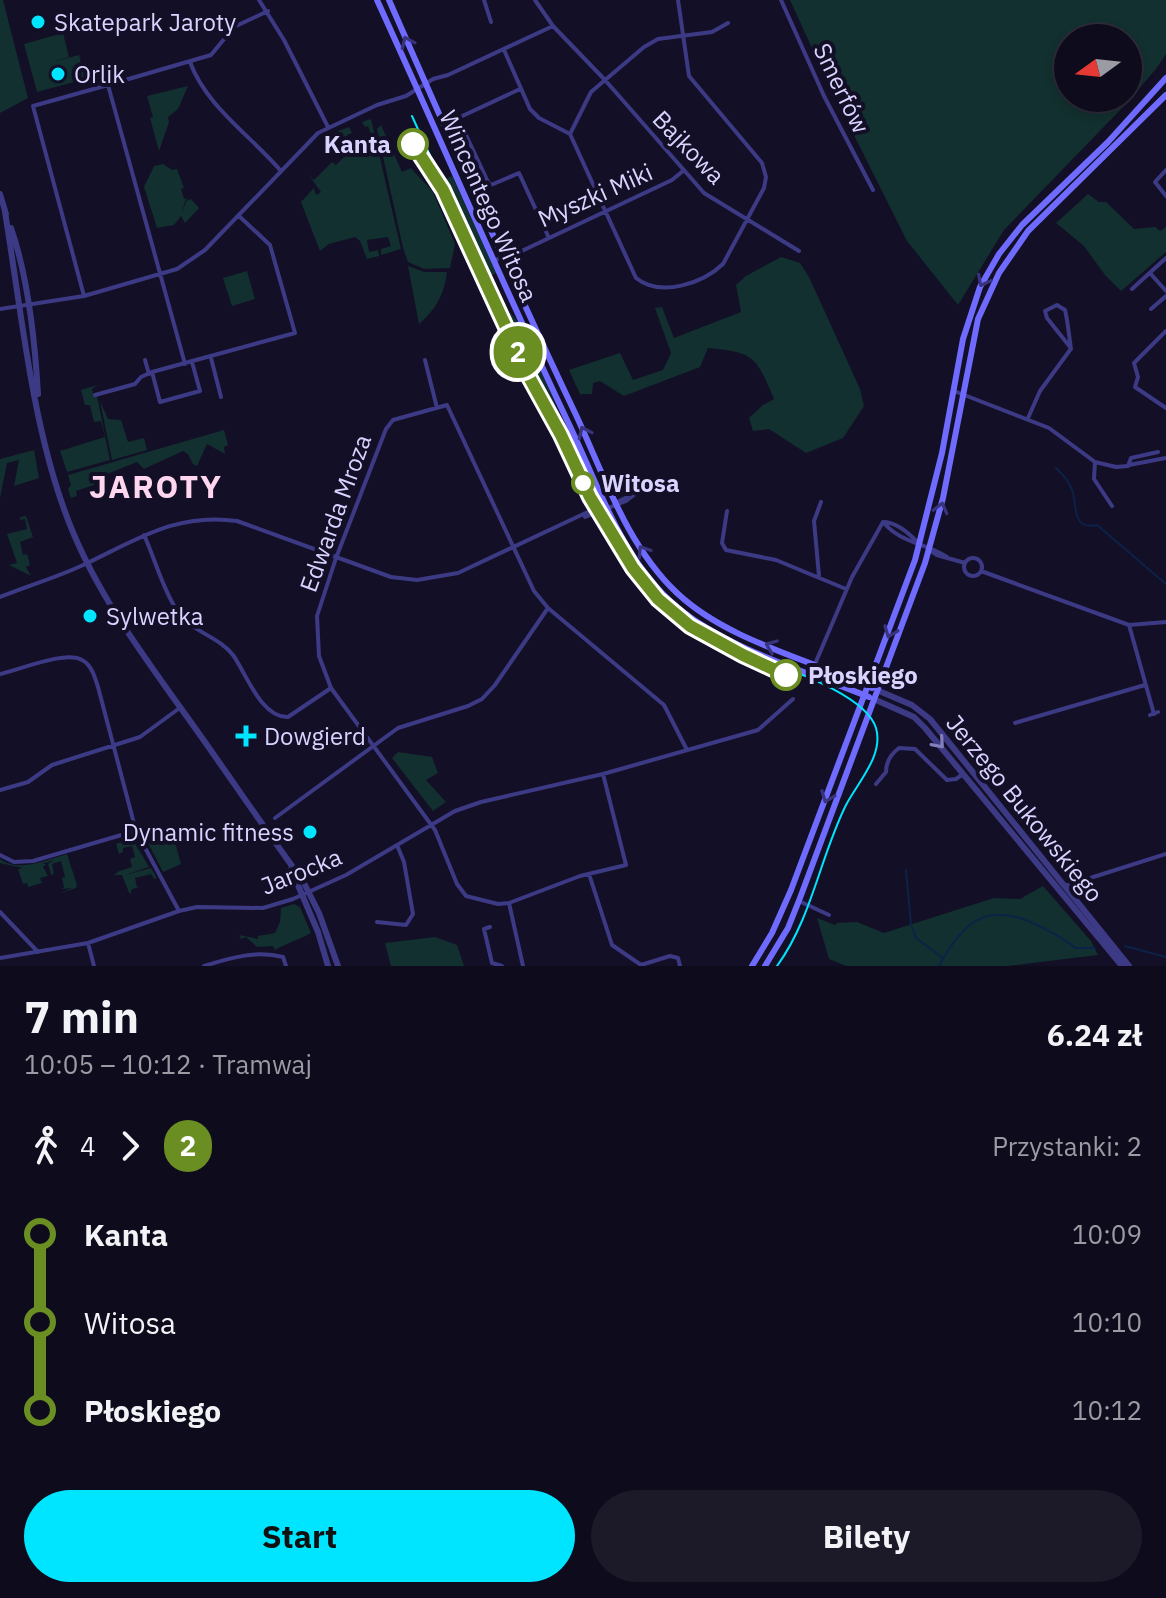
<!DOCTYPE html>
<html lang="pl">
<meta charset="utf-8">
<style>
:root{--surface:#0e0b1c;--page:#1c1929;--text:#f1f3f6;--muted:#9b9ba3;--line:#2e2b3b;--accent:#00e5ff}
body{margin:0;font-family:"IBM Plex Sans",sans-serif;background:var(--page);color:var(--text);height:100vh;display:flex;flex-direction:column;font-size:30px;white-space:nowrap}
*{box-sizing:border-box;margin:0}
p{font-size:26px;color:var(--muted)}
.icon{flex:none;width:44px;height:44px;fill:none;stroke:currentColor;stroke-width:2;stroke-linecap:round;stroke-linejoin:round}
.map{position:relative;height:966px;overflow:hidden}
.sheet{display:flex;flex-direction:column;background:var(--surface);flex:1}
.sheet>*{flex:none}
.badge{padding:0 16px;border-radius:26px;font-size:28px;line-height:52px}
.needle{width:52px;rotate:255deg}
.fabs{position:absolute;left:1054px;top:24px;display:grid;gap:16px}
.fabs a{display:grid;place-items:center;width:88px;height:88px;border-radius:50%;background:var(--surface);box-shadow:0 4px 12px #0003,0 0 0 2px var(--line);font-size:40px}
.map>.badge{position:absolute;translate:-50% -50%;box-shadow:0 0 0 4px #fff}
.legs{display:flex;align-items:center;gap:12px;height:88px;padding:0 24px;font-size:26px}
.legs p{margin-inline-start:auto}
.overview{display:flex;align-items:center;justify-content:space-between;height:136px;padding:0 24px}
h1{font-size:44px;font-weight:700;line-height:60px}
.primary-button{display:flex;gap:16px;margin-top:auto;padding:16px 24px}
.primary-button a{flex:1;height:92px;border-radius:48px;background:var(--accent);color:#111;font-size:32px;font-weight:700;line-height:92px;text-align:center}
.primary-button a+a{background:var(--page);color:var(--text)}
ul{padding:0 24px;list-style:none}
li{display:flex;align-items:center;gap:28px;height:88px;font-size:30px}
li i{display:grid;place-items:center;width:12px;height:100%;margin:0 10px;background:currentColor}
li i::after{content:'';width:20px;height:20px;margin:-10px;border:6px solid;border-radius:50%;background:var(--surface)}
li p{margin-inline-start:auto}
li:first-child i{background:linear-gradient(#0000 50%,currentColor 0)}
li:last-child i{background:linear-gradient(currentColor 50%,#0000 0)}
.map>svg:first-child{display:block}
.green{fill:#12302f;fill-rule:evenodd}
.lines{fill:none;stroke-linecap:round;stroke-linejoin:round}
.stream{stroke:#0c2248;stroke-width:2}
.minor{stroke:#3d3a85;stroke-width:4}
.tertiary{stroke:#3d3a85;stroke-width:6}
.secondary{stroke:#6f6bff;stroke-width:6}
.tram{stroke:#00e5ff;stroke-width:2}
.oneway{stroke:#38347d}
.oneway2{stroke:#837fbc}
.line-1-casing{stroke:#fff;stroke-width:18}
.line-1{stroke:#6b8e23;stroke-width:12}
.poi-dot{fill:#00e5ff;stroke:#130f26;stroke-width:3}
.stop-1-dot{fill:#fff;stroke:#6b8e23;stroke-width:4}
.labels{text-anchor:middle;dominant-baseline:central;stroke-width:8;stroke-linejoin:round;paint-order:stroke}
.poi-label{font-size:24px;fill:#d9d4ff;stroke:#130f26;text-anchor:start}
.street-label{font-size:24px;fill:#d9d4ff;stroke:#130f26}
.stop-label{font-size:24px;font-weight:bold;fill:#d9d4ff;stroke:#130f26;text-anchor:start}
.district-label{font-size:32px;font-weight:bold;letter-spacing:2px;fill:#ffd6f0;stroke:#130f26}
</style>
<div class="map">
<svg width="1166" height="966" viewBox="0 0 1166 966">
<rect width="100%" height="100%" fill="#130f26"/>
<!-- green -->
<path class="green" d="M 0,0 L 3,0 L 28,98 L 0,113 Z
M 790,0 L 1166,0 L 1166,54 L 1156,69 L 1124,106 L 1004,230 L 958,305 L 907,241 L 828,83 ZM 1068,38 L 1128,38 L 1128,98 L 1068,98 Z
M 63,33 L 69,57 L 49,63 L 79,55 L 85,79 L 37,92 L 24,44 Z
M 188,86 L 178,109 L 168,117 L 169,122 L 159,151 L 150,118 L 153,117 L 147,96 Z
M 371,119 L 401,249 L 381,255 L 381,249 L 391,246 L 388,237 L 367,240 L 369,252 L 378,250 L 379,256 L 367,259 L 360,241 L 355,237 L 329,244 L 320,251 L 301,202 L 314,188 L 316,195 L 321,192 L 308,174 L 314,180 L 332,162 L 336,165 L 351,150 L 338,131 L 349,127 L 352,133 L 347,135 L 351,143 L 371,134 L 368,126 L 365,127 L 362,122 Z
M 381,125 L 402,172 L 411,168 L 433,192 L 455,244 L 450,268 L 424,269 L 408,262 L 403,248 L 377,129 Z
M 163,164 L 172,170 L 177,169 L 184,188 L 181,189 L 184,199 L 188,198 L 185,201 L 182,213 L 186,201 L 191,199 L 199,208 L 185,223 L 181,216 L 174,225 L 157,228 L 144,187 L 154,166 Z
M 452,176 L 496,273 L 488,277 L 443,180 Z
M 1088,194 L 1099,202 L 1106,202 L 1134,229 L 1155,227 L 1160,231 L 1166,227 L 1166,252 L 1121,291 L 1105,275 L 1084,246 L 1056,223 Z
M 781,257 L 800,263 L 809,277 L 860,389 L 864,406 L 843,438 L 806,453 L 769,429 L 753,431 L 749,418 L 763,405 L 774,399 C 756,357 755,352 708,348 L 700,367 L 624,396 L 600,381 L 593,383 L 592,394 L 580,394 L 569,370 L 620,353 L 633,380 L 663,370 L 671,353 L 655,308 L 662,307 L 674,338 L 741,312 L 736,285 L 746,276 Z
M 408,266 L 424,272 L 447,272 C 444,295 436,309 419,324 Z
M 247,271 L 255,299 L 232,306 L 223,278 Z
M 510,312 L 518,322 L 579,456 L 576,457 L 505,314 Z
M 97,385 L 92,389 L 94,397 L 97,396 L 110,460 L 67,472 L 60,451 L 105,437 L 101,421 L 94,422 L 90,405 L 85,405 L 81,390 Z
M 100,401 L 108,419 L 121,420 L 128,442 L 144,438 L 147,450 L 112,460 Z
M 224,430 L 228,445 L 224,447 L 225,454 L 207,444 L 197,466 L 193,464 L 188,454 L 183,451 L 144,469 L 137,462 L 97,478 L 94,485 L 76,491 L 77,496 L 71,498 L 68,489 L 71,485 L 68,475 Z
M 34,450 L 39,478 L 14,486 L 19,460 L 7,463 L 0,498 L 0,459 Z
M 26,516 L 33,537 L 20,542 L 23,555 L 27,554 L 30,565 L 26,567 L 31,576 L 9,565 L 17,563 L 7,534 L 27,529 L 25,519 L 20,520 L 20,517 Z
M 398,752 L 432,757 L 438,773 L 426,780 L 446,802 L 433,811 L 392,758 Z
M 172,831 L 181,864 L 163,872 L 146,839 Z
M 132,838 L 149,867 L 125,875 L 151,868 L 157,878 L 154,879 L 151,874 L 135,878 L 137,887 L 140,887 L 132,889 L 130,895 L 122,875 L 114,875 L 119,871 L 132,867 L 130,859 L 135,857 L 132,846 L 123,848 L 123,852 L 119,854 L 116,844 Z
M 67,854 L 77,885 L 76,888 L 58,894 L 72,888 L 62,889 L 64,887 L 62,878 L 65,877 L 61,861 L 52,864 L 54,874 L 51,875 L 48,864 L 54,860 L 42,864 L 46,864 L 43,867 L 48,876 L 40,878 L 42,883 L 28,887 L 27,883 L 23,884 L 18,869 L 23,868 L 0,863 L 0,859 C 19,873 46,860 67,854 Z
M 1043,886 L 1091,941 L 1098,955 L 1007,966 L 846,966 L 829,959 L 817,918 L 835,925 L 837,923 L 857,922 L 884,933 L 994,898 L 1020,899 Z
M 294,904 L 300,907 L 311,933 C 298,940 287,943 275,950 L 273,946 L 257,947 L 246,937 L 241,939 L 239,935 L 258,939 L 258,936 L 275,933 L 280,922 L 281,908 Z
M 435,937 L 457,945 L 464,966 L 391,966 L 385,943 Z"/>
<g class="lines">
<!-- stream -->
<path class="stream" d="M 1056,468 C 1063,475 1069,481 1072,490 C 1078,507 1071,530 1097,525 L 1166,584
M 906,870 L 911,925 L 916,938 L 943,958
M 1125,946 L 1166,957
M 939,966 C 965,917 991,900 1043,928 C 1055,934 1066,939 1075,948 L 1095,948"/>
<!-- minor -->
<path class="minor" d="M 259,0 L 284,40 L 328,127
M 484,0 L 491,22
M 535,0 L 553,26 L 605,80 L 704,193 L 799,251
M 781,0 L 824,96 L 873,190
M 504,50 L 530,109 L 539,118 L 570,134 L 636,278 C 661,298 703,283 723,264 L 764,188 L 766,177 L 762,163 L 689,76 L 678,0
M 190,62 C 206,106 250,135 281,171
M 106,78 L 108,85 L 211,55 L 234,27 L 268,11
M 520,89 L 458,118 L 488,182 L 491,185 L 519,173 L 548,236
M 570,134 L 591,92 L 644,47 L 658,39 L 712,32 L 728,23
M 1166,170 L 1155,182 L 1166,196
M 503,256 L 511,256 L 672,180 L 683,171
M 494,261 L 517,250
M 1150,273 L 1166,291
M 1132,289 L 1166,258
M 84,296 L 33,106 L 108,85 L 185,364
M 0,309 L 84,296 L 177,269 L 205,250 L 318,133 L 377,105 L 406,96 L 433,79 L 448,75 L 553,26
M 1151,309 L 1166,296
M 1166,331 L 1134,363 L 1138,377 L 1135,387 L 1166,408
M 211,358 L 221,397
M 145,360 L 149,374
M 425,360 L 437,408
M 152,372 L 160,402 L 200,391 L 192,362
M 954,391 L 1049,428 L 1095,462 L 1116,467 L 1128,466 L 1131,458 L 1158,452
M 95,395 L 135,384 L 141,377 L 152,372 L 295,333 L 270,245 L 239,216
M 1028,418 L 1040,391 L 1070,350 L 1071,349 C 1069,336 1068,322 1065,310 L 1057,305 L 1045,311 L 1047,318 L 1070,347
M 1095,462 L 1094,479 L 1112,506
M 1129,465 L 1166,458
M 619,501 L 655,484
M 727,511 L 722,543 L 726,550 L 776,560 L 846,589
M 585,517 L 626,501 L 639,491
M 883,522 C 902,544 924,542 947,557
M 883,522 C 897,522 910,534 919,544
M 144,535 C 155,559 162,587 176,609 C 190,632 217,635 233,655 C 246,673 261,718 288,717 L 331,688
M 931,551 L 937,555 L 965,563
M964 567a9 9 0 1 1 18 0a9 9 0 1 1-18 0Z
M 981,571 L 1129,625 L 1166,622
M 819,576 L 814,521 L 821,502
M 0,597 C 27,586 55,578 81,566 C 135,541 175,512 237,521 L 391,577 L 417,580 L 458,573 L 592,510 L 606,507
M 1129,625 L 1154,714
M 815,664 L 852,577 L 883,522
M 0,674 C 19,670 66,650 82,660 C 92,665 95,678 98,687 L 136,831 L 179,911
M 1150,715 L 1158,712
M 1015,723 L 1145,685
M 603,774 L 626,865 L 580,876 L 509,903 L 498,904 L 466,896 L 457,884 L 435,830 L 331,688 L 319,656 L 317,616 L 336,558 L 386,429 L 393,420 L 447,405 L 534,591 L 548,608 L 664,705 L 687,750
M 876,784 L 886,772 C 886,762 891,754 899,748 L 915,749 L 947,780 L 956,779 L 963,774
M 0,790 L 28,782 L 52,765 L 140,737 L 181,707
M 275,818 L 398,728 L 468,706 L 482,699 L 495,685 L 548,608
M 0,855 L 14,862 L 33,861 L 135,831
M 589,874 L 612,945 L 641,965 L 670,956 L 678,958 L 680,966
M 1065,886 L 1166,854
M 799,901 L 829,915
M 509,903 L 523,966
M 0,912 L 38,952
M 377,922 L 406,925 L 413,914 L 404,862 L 397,845
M 490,927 L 484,929 L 492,963 L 502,966
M 88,943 L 94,966
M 0,958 L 88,943 L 179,911 L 197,907 L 263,908 L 293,899 L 346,875 L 455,811 L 481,802 L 603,774 L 758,730 L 793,699
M 204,966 C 230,958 256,950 283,957 L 286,966"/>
<!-- tertiary -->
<path class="tertiary" d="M 0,194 L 6,214
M 5,212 C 21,309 31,417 64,509 C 90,583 135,644 180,707 C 222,765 261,824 303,881 L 319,913 L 338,966
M 11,228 C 28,277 35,342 38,394
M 879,691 L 912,705 L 930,719 L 1129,966
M 876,700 L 914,717 L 925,728 L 1122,966
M 291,869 L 318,932 L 328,966"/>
<!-- secondary -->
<path class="secondary" d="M 377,0 C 441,140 501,281 567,420 C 598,484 621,560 677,607 C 729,650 806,671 869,697
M 389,0 C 450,139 511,278 576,415 C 604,475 627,546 677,593 C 728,641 809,659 872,688
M 752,966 L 772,933 L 791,890 L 915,560 L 942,453 L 963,339 L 980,287 L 999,254 L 1022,225 L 1108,142 L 1166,78
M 765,966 L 788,928 L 800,898 L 925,563 L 943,498 L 978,319 L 999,273 L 1028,231 L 1166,95"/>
<!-- tram -->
<path class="tram" d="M 412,116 C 452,204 492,292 534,380 C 543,398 554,415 563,433 C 591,488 614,549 658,594 C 678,615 701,631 726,644 C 763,662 864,689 876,728 C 884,755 858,782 846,805 C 820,857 812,918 777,966"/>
</g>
<!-- one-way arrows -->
<defs><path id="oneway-chevron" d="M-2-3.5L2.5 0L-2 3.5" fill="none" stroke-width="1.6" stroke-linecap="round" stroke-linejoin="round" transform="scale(2)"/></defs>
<g class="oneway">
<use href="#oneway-chevron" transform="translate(407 42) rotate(-114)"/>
<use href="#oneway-chevron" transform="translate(983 281) rotate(117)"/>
<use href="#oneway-chevron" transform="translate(584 432) rotate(-115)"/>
<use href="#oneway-chevron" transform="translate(941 508) rotate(-76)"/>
<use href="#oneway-chevron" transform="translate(643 551) rotate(-123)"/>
<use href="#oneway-chevron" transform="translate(890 632) rotate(111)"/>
<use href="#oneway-chevron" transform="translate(771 646) rotate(-158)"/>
<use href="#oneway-chevron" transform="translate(827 797) rotate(111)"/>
</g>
<use class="oneway2" href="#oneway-chevron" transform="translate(939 743) rotate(49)"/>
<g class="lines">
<!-- line-1 casing -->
<g class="line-1-casing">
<path id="line-1" d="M 413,144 L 443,190 L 528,375 L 561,435 L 590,497 L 633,568 L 658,599 L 690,626 L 743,655 L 786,675"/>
</g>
<!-- line-1 -->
<use href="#line-1" class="line-1"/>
</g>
<!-- markers -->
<g class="poi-dot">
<circle cx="38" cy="22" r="8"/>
<circle cx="58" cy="74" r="8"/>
<circle cx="90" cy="616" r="8"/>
<path d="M242 724h8v8h8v8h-8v8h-8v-8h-8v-8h8z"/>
<circle cx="310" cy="832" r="8"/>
</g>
<g class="stop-1-dot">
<circle cx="413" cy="144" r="14"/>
<circle cx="583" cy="483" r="10"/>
<circle cx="786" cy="675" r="14"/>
</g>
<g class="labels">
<!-- poi labels -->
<g class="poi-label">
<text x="54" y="22">Skatepark Jaroty</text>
<text x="74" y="74">Orlik</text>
<text x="106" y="616">Sylwetka</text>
<text x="264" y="736">Dowgierd</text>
<text x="294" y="832" text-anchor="end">Dynamic fitness</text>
</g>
<!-- street labels -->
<g class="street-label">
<text transform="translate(842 88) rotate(64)">Smerfów</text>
<text transform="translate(689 147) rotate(46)">Bajkowa</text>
<text transform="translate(595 195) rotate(-24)">Myszki Miki</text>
<text transform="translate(489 206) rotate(66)">Wincentego Witosa</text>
<text transform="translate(335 513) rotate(-70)">Edwarda Mroza</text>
<text transform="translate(1025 808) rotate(51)">Jerzego Bukowskiego</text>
<text transform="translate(301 871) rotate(-22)">Jarocka</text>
</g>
<!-- stop labels -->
<g class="stop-label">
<text x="391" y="144" text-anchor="end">Kanta</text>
<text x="601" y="483">Witosa</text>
<text x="808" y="675">Płoskiego</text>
</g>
<!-- district labels -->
<g class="district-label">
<text x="156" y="486">JAROTY</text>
</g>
</g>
</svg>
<div class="fabs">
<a><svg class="needle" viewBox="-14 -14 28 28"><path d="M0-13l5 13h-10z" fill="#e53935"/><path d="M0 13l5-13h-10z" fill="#9b9ba3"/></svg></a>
</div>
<b class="badge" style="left:518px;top:352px;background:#6b8e23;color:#fff">2</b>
</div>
<section class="sheet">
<div class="overview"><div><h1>7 min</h1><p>10:05 – 10:12 · Tramwaj</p></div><b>6.24 zł</b></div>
<div class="legs"><svg class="icon" aria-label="walk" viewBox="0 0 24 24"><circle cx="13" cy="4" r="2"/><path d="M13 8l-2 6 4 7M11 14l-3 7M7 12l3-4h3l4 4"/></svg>4<svg class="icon" aria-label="forward" viewBox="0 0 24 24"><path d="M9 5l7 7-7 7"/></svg><b class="badge" style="background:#6b8e23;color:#fff">2</b><p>Przystanki: 2</p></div>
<ul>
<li><i style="color:#6b8e23"></i><b>Kanta</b><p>10:09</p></li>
<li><i style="color:#6b8e23"></i><span>Witosa</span><p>10:10</p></li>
<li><i style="color:#6b8e23"></i><b>Płoskiego</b><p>10:12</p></li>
</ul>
<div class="primary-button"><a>Start</a><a>Bilety</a></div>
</section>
